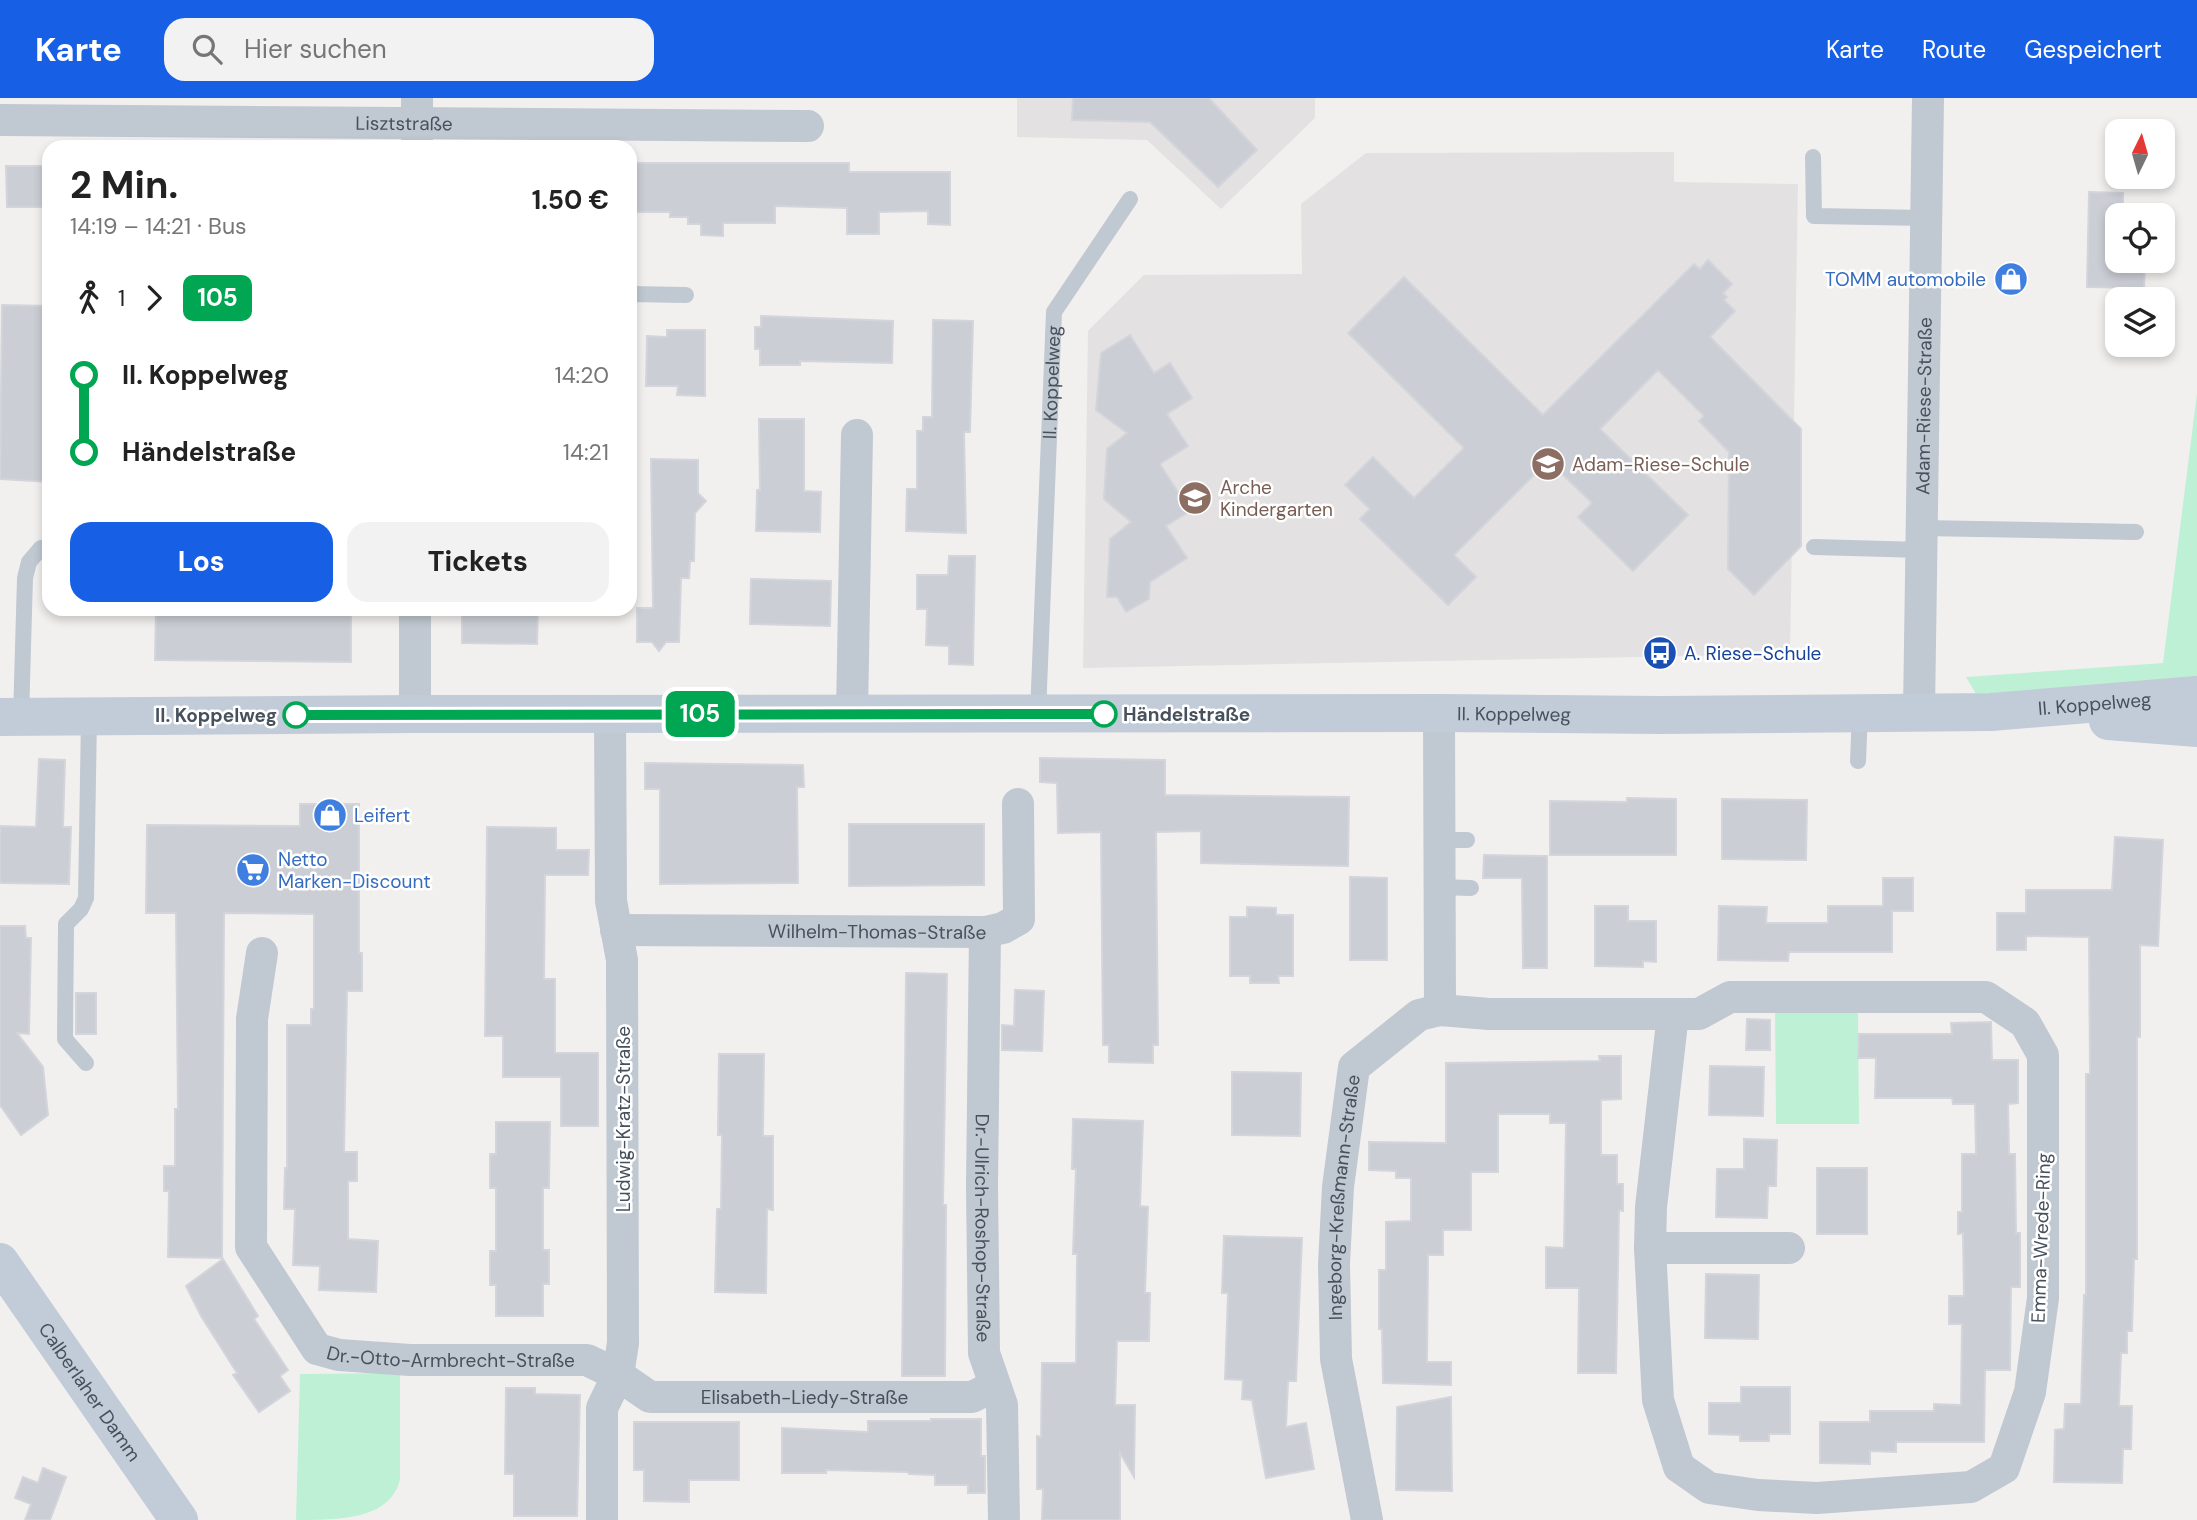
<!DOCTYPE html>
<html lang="de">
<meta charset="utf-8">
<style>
:root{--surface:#fff;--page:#f2f2f2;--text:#222;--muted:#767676;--accent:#175fe4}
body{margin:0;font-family:"DM Sans",sans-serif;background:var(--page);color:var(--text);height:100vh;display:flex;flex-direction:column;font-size:26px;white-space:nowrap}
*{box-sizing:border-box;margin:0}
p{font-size:23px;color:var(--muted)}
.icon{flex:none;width:38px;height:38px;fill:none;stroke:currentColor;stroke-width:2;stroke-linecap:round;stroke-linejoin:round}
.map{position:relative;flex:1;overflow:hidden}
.sheet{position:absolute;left:42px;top:42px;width:595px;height:476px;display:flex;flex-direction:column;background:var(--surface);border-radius:21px;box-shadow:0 4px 10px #0003}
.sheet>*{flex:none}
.badge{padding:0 14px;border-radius:10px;font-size:24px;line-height:46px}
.needle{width:46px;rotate:5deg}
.buttons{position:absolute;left:2105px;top:21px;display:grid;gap:14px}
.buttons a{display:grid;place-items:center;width:70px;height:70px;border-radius:14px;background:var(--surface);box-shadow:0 4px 10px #0003;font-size:35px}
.map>.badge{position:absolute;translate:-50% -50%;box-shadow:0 0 0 4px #fff}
.legs{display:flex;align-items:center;gap:10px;height:77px;padding:0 28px;font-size:23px}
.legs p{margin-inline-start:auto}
.head{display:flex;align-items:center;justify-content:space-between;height:119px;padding:0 28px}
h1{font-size:38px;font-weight:700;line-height:52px}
.action{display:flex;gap:14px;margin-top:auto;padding:14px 28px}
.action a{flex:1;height:80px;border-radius:21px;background:var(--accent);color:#fff;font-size:28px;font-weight:700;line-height:80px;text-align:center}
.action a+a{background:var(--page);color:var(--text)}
ul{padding:0 28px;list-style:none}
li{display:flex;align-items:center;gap:24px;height:77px;font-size:26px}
li i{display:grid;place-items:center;width:10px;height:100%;margin:0 9px;background:currentColor}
li i::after{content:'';width:18px;height:18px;margin:-9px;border:5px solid;border-radius:50%;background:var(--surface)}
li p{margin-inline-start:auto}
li:first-child i{background:linear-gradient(#0000 50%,currentColor 0)}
li:last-child i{background:linear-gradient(currentColor 50%,#0000 0)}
header{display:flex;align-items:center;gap:42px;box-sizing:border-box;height:98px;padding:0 35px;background:var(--accent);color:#fff}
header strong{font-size:33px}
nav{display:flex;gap:38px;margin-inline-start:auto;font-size:24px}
.search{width:490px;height:63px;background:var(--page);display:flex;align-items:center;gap:18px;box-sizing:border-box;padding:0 24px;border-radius:21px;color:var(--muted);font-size:26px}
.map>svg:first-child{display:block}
.education{fill:#e3e1e1}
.green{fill:#bef0d5}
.building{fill:#cbced5;stroke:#d3d5db;stroke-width:2}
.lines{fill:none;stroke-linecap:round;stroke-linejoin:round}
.lane{stroke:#c0c8d1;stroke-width:16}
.street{stroke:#c0c8d1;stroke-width:32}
.secondary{stroke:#c2cbd8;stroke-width:38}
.line-1-casing{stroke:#fff;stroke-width:16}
.line-1{stroke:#00a651;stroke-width:10}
.stop-1-dot{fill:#fff;stroke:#00a651;stroke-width:3.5}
.labels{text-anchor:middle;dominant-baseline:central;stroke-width:5;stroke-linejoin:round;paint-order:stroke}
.street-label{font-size:19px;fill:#47515d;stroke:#fff}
.shop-label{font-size:19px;fill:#366cbe;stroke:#fff;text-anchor:start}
.education-label{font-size:19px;fill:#785e54;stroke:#fff;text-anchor:start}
.transit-label{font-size:19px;fill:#164399;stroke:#fff;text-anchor:start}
.stop-label{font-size:19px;font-weight:bold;fill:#47515d;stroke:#fff;text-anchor:start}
</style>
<header>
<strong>Karte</strong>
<div class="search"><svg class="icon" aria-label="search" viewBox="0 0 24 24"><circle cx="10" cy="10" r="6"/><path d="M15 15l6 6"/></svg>Hier suchen</div>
<nav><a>Karte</a><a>Route</a><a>Gespeichert</a></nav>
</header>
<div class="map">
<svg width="2197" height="1422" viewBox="0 0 2197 1422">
<rect width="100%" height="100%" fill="#f2f0ef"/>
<!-- education -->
<path class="education" d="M 1017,0 L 1315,0 L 1315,20 L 1221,111 L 1147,42 L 1017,39 Z
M 1674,54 L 1674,84 L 1798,86 L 1790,556 L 1083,570 L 1088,233 L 1144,177 L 1302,176 L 1301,106 L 1366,55 Z"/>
<!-- green -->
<path class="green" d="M 2197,295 L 2197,584 L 1976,596 L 1966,579 L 2163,565 Z
M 1775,909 L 1858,909 L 1859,1026 L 1776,1026 Z
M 400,1275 L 400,1381 C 391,1422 338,1422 296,1422 L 300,1276 Z"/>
<!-- building -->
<path class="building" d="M 1073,0 L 1209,0 L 1257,52 L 1218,89 L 1150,24 L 1072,22 Z
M 630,65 L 849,65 L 849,74 L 950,74 L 950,127 L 928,126 L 928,113 L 879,114 L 879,136 L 847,136 L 847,110 L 775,108 L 775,125 L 723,125 L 723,138 L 701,137 L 701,126 L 688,126 L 688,119 L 670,119 L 670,114 L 630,114 Z
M 6,68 L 49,68 L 49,109 L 7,109 Z
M 2089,94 L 2123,95 L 2123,117 L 2118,117 L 2118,163 L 2145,163 L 2144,190 L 2087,189 Z
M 1708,162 L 1732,186 L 1723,195 L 1727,199 L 1724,202 L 1735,213 L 1710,239 L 1801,331 L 1801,448 L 1754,497 L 1728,471 L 1729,354 L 1699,323 L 1704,318 L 1658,272 L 1600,331 L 1688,417 L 1633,473 L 1578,419 L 1592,405 L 1561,375 L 1538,373 L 1454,457 L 1476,479 L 1448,507 L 1360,421 L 1370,411 L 1345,387 L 1373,359 L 1414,400 L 1464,350 L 1348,235 L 1404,179 L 1543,317 L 1694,166 L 1700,171 Z
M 2,207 L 49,208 L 49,384 L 0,381 Z
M 761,218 L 893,223 L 892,265 L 800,263 L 800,267 L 760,267 L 760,251 L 755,251 L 755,229 L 761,229 Z
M 933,222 L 973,223 L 970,334 L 964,334 L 966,435 L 906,433 L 907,391 L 917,391 L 917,333 L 923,333 L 923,319 L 932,319 Z
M 667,232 L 705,232 L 705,298 L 677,297 L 678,288 L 646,288 L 647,238 L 667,239 Z
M 1130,237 L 1154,275 L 1170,265 L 1192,300 L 1167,316 L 1188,348 L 1160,366 L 1190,413 L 1166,428 L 1187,460 L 1150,484 L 1149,501 L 1126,514 L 1117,499 L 1107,499 L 1110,441 L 1131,424 L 1104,401 L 1107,351 L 1127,335 L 1096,312 L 1101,255 Z
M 759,321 L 804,321 L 804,393 L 821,394 L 820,434 L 756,433 L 757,392 L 760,392 Z
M 651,361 L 698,362 L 698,395 L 706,403 L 695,415 L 694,463 L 690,463 L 689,480 L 681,480 L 679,544 L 666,544 L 659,553 L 652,544 L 637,544 L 637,510 L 653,510 Z
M 949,458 L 975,458 L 973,567 L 949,566 L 949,548 L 926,547 L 927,511 L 917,511 L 917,477 L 948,477 Z
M 751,481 L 831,483 L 830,528 L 750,526 Z
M 156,511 L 351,511 L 351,564 L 155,562 Z
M 462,511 L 538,511 L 537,546 L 462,545 Z
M 1040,660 L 1165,662 L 1165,697 L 1349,699 L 1348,768 L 1201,765 L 1201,733 L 1156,734 L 1158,947 L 1153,947 L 1153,965 L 1109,964 L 1109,947 L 1103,947 L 1101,734 L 1058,735 L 1057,685 L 1040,684 Z
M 39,661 L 65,662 L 63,729 L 71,729 L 69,786 L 0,785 L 0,728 L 36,729 Z
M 645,665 L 803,667 L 804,689 L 797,689 L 798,785 L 660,786 L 660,691 L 645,691 Z
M 1627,700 L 1676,701 L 1676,757 L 1550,757 L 1550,703 L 1627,704 Z
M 1722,701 L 1807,702 L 1806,762 L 1722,761 Z
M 300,706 L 359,706 L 359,855 L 362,855 L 362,893 L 347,893 L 344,1054 L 357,1054 L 357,1083 L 348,1083 L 348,1141 L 378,1143 L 376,1194 L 319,1192 L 320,1168 L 293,1167 L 295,1111 L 284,1111 L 285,1070 L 287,1070 L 287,927 L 311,927 L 311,911 L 314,911 L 314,816 L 224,815 L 222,1160 L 168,1159 L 169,1093 L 164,1093 L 164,1068 L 175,1068 L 175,1011 L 178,1011 L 176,815 L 146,815 L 147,727 L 300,728 Z
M 849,726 L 984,726 L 984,787 L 849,788 Z
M 487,729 L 556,730 L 556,752 L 589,752 L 588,777 L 545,777 L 544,881 L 555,881 L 555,955 L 598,955 L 598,1028 L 561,1028 L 561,979 L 503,979 L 503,938 L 485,938 Z
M 2115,739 L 2163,742 L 2158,848 L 2140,847 L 2140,939 L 2137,939 L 2137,1161 L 2134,1161 L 2132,1233 L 2127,1233 L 2127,1255 L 2121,1255 L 2119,1308 L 2132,1308 L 2131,1351 L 2123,1351 L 2122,1385 L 2054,1384 L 2055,1332 L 2064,1331 L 2065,1306 L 2081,1306 L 2084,1197 L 2086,1197 L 2086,976 L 2090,976 L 2089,839 L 2026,838 L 2026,852 L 1997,852 L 1997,815 L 2026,815 L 2026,792 L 2112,792 Z
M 1484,757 L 1547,758 L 1547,870 L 1523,870 L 1522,780 L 1483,780 Z
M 1350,779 L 1387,780 L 1387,862 L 1350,862 Z
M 1883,780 L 1913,780 L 1913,813 L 1892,813 L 1892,854 L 1789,854 L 1788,863 L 1718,862 L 1719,808 L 1767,809 L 1766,825 L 1828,825 L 1828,808 L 1883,808 Z
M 1595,808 L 1628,808 L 1628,823 L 1656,823 L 1656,864 L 1643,863 L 1643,869 L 1595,868 Z
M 1247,809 L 1276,810 L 1276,817 L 1293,817 L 1293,878 L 1278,878 L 1279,885 L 1250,885 L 1250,878 L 1230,878 L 1230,819 L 1247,819 Z
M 0,828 L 25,828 L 26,840 L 31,840 L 29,936 L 17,935 L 43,969 L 48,1017 L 21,1037 L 0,1007 Z
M 906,875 L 947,876 L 943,1107 L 946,1107 L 945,1278 L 902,1278 Z
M 1015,892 L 1044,893 L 1042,953 L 1002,952 L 1002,927 L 1014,928 Z
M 76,895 L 96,895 L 96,936 L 76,936 Z
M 1747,921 L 1770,922 L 1770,952 L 1746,952 Z
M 1991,924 L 1992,962 L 2018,962 L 2018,1005 L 2008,1006 L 2009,1056 L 2015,1056 L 2016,1135 L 2020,1135 L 2020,1189 L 2011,1189 L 2010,1272 L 1985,1272 L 1984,1344 L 1896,1344 L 1896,1354 L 1870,1353 L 1870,1366 L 1820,1365 L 1820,1324 L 1870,1324 L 1870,1313 L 1934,1313 L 1934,1306 L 1961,1307 L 1962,1226 L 1949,1226 L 1949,1198 L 1964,1198 L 1963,1135 L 1958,1136 L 1958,1114 L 1962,1114 L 1962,1056 L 1976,1056 L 1975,1006 L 1953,1006 L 1952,1000 L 1875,1000 L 1876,960 L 1858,960 L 1859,936 L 1952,936 L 1951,925 Z
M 719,956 L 764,956 L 763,1038 L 773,1038 L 773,1112 L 767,1111 L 766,1195 L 715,1194 L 717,1111 L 721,1111 L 722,1037 L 718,1037 Z
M 1599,958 L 1621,958 L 1621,1001 L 1601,1002 L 1601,1057 L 1617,1057 L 1617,1086 L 1623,1086 L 1623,1113 L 1619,1112 L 1616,1275 L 1578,1275 L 1579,1190 L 1546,1190 L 1546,1149 L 1564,1150 L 1566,1025 L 1550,1025 L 1550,1016 L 1498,1016 L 1498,1074 L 1471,1074 L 1471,1132 L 1443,1132 L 1443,1157 L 1428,1157 L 1427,1264 L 1451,1264 L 1451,1287 L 1383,1285 L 1382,1231 L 1379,1231 L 1379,1172 L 1386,1172 L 1386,1124 L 1411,1123 L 1411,1080 L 1396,1080 L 1396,1073 L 1369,1072 L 1369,1044 L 1446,1045 L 1446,965 L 1600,963 Z
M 1710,968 L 1764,969 L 1763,1018 L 1709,1017 Z
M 1232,974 L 1301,975 L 1300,1038 L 1232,1037 Z
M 1073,1021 L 1143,1023 L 1140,1108 L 1148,1109 L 1145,1195 L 1150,1195 L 1149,1243 L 1117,1243 L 1115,1307 L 1135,1307 L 1134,1379 L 1120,1355 L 1120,1422 L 1042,1422 L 1043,1391 L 1037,1391 L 1037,1338 L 1041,1339 L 1042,1265 L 1076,1265 L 1077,1156 L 1073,1156 L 1076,1071 L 1072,1071 Z
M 496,1024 L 550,1024 L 549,1090 L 543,1090 L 543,1152 L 549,1152 L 549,1186 L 543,1186 L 543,1218 L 496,1218 L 496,1187 L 490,1187 L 490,1153 L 496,1153 L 496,1090 L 490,1090 L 490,1056 L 496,1056 Z
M 1744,1041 L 1777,1042 L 1776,1088 L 1768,1088 L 1767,1120 L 1716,1119 L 1717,1071 L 1744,1071 Z
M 1817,1070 L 1867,1070 L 1867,1136 L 1817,1136 Z
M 1224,1138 L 1302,1140 L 1296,1283 L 1288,1283 L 1286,1329 L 1306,1325 L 1314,1371 L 1266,1380 L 1252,1302 L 1242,1301 L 1243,1282 L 1225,1281 L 1228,1195 L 1222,1195 Z
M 223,1161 L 258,1218 L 254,1221 L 288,1272 L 280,1278 L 290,1293 L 259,1314 L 233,1277 L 237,1275 L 201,1218 L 186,1188 Z
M 1706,1176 L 1759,1177 L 1758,1241 L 1705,1240 Z
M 1741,1289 L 1790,1289 L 1790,1336 L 1769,1336 L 1769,1343 L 1740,1343 L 1740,1337 L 1709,1336 L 1709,1305 L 1741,1305 Z
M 506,1290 L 535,1290 L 535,1296 L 580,1297 L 577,1418 L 514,1418 L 514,1376 L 505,1376 Z
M 1451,1299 L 1452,1393 L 1396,1392 L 1397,1309 Z
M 931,1321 L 981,1321 L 981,1358 L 985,1358 L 985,1395 L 968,1395 L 968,1387 L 935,1387 L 935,1377 L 909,1376 L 908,1374 L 826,1372 L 826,1375 L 782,1375 L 782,1330 L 868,1334 L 868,1323 L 931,1323 Z
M 634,1324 L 739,1324 L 739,1382 L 689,1382 L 689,1404 L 644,1403 L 644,1372 L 634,1372 Z
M 43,1370 L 66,1379 L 50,1422 L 25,1422 L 31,1406 L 15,1400 L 23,1379 L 38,1385 Z"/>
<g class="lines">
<!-- lane -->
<g class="lane">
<path d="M 1813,59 L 1814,118 L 1927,120"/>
<path d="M 630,196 L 686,197"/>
<path d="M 1922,430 L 2136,434"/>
<path d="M 1814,449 L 1922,452"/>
<path id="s1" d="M 1038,616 L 1054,214 L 1130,101"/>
<path d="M 21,619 L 25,480 L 29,464 L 41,450 L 49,449"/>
<path d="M 1858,663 L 1860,614"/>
<path d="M 1440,742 L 1467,742"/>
<path d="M 1440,789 L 1471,790"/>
<path d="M 86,965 L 65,941 L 66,826 L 81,811 L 86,800 L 89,619"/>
</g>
<!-- street -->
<g class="street">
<path d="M 417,0 L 417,49"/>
<path id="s2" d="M 0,22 L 808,28"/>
<path id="s3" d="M 1919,614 L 1928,0"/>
<path d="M 415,616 L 415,511"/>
<path d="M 852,616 L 857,337"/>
<path id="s4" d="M 616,832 L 985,834 L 1003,830 L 1019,821 L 1018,706"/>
<path id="s5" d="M 985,834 L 982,1088 L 984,1255 L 1002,1307 L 1004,1422"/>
<path id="s6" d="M 262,855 L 252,921 L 251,1149 L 317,1251 L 339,1257 L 410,1262 L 587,1262 L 618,1277 L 650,1299 L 972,1299 L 994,1288"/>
<path d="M 1440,912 L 1489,916 L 1699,916 L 1730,899 L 1986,899 L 2025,925 L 2043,957 L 2043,1200 L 2030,1294 L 2004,1370 L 1971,1389 L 1817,1400 L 1758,1397 L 1709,1390 L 1679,1369 L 1658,1302 L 1650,1150 L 1651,1109 L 1673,916"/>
<path d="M 1650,1150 L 1789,1150"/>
<path d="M 602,1422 L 602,1310 L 618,1277 L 623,1245 L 622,862 L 611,803 L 610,616"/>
<path id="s7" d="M 1367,1422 L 1336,1261 L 1334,1166 L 1338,1089 L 1354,969 L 1419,917 L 1440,912 L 1439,615"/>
</g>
<!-- secondary -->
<g class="secondary">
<path id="s8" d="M 0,619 L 415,616 L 1439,615 L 1661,617 L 1991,614 L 2197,597"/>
<path d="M 2108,623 L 2197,630"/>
<path id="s9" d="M 0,1164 L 179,1422"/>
</g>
</g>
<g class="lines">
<!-- line-1 casing -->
<g class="line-1-casing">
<path id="line-1" d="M 296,617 L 1104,616"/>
</g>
<!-- line-1 -->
<use href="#line-1" class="line-1"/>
</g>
<!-- icons -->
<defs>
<g id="shop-disc" transform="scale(1.75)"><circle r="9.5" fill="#3f7fe0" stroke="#fff"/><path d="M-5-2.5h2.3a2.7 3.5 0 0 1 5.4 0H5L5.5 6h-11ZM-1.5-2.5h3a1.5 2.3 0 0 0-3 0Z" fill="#fff"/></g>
<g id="school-disc" transform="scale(1.75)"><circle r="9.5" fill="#8d6e63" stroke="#fff"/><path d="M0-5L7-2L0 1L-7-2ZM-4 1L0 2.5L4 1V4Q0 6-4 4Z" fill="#fff"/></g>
<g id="bus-disc" transform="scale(1.75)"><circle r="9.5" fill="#1a4fb4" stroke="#fff"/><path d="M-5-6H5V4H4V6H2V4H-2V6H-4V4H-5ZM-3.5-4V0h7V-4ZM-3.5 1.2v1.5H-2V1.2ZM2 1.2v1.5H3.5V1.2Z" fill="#fff"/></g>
<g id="supermarket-disc" transform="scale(1.75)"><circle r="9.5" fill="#3f7fe0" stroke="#fff"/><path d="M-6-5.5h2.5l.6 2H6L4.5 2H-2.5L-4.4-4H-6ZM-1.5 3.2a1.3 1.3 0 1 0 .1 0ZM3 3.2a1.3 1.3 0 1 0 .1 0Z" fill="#fff"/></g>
</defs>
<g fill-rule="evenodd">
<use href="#shop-disc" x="2011" y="181"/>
<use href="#school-disc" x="1548" y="366"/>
<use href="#school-disc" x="1195" y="400"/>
<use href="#bus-disc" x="1660" y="555"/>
<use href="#shop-disc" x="330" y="717"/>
<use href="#supermarket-disc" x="253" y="772"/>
</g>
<!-- markers -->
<g class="stop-1-dot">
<circle cx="1104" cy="616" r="12"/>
<circle cx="296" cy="617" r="12"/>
</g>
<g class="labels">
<!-- street labels -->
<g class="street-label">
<text stroke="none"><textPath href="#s2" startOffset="404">Lisztstraße</textPath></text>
<text stroke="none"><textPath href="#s1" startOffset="332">II. Koppelweg</textPath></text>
<text stroke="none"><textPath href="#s3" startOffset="306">Adam-Riese-Straße</textPath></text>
<text stroke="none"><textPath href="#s8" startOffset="2095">II. Koppelweg</textPath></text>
<text stroke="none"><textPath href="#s8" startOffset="1514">II. Koppelweg</textPath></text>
<text stroke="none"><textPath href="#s4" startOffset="261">Wilhelm-Thomas-Straße</textPath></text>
<text transform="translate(623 1021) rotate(-90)">Ludwig-Kratz-Straße</text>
<text stroke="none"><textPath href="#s7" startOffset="326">Ingeborg-Kreßmann-Straße</textPath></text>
<text stroke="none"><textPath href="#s5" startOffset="296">Dr.-Ulrich-Roshop-Straße</textPath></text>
<text transform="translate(2041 1140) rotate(-88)">Emma-Wrede-Ring</text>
<text stroke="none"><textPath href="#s6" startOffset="551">Dr.-Otto-Armbrecht-Straße</textPath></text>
<text stroke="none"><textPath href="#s9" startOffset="158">Calberlaher Damm</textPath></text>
<text stroke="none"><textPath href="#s6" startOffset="915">Elisabeth-Liedy-Straße</textPath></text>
</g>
<!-- shop labels -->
<g class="shop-label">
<text x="1986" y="181" text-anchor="end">TOMM automobile</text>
<text x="354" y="717">Leifert</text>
<text x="278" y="761">Netto<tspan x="278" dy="22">Marken-Discount</tspan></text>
</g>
<!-- education labels -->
<g class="education-label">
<text x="1572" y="366">Adam-Riese-Schule</text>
<text x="1220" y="389">Arche<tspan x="1220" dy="22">Kindergarten</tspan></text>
</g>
<!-- transit labels -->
<g class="transit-label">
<text x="1684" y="555">A. Riese-Schule</text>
</g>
<!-- stop labels -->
<g class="stop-label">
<text x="1123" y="616">Händelstraße</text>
<text x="277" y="617" text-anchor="end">II. Koppelweg</text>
</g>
</g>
</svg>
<div class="buttons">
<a><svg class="needle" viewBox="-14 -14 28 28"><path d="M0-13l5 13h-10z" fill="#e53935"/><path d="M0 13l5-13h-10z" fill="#767676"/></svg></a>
<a><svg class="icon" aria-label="locate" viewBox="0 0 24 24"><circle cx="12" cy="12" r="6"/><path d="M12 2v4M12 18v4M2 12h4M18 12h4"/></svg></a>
<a><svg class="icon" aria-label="layers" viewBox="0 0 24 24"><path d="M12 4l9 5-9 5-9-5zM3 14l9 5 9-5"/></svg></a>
</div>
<b class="badge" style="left:700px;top:616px;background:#00a651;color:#fff">105</b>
<section class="sheet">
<div class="head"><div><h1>2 Min.</h1><p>14:19 – 14:21 · Bus</p></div><b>1.50 €</b></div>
<div class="legs"><svg class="icon" aria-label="walk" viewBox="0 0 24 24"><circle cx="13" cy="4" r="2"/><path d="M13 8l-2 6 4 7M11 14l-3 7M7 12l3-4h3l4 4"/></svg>1<svg class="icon" aria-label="forward" viewBox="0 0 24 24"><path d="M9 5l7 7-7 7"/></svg><b class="badge" style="background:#00a651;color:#fff">105</b></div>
<ul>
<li><i style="color:#00a651"></i><b>II. Koppelweg</b><p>14:20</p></li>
<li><i style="color:#00a651"></i><b>Händelstraße</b><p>14:21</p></li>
</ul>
<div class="action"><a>Los</a><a>Tickets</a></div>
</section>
</div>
